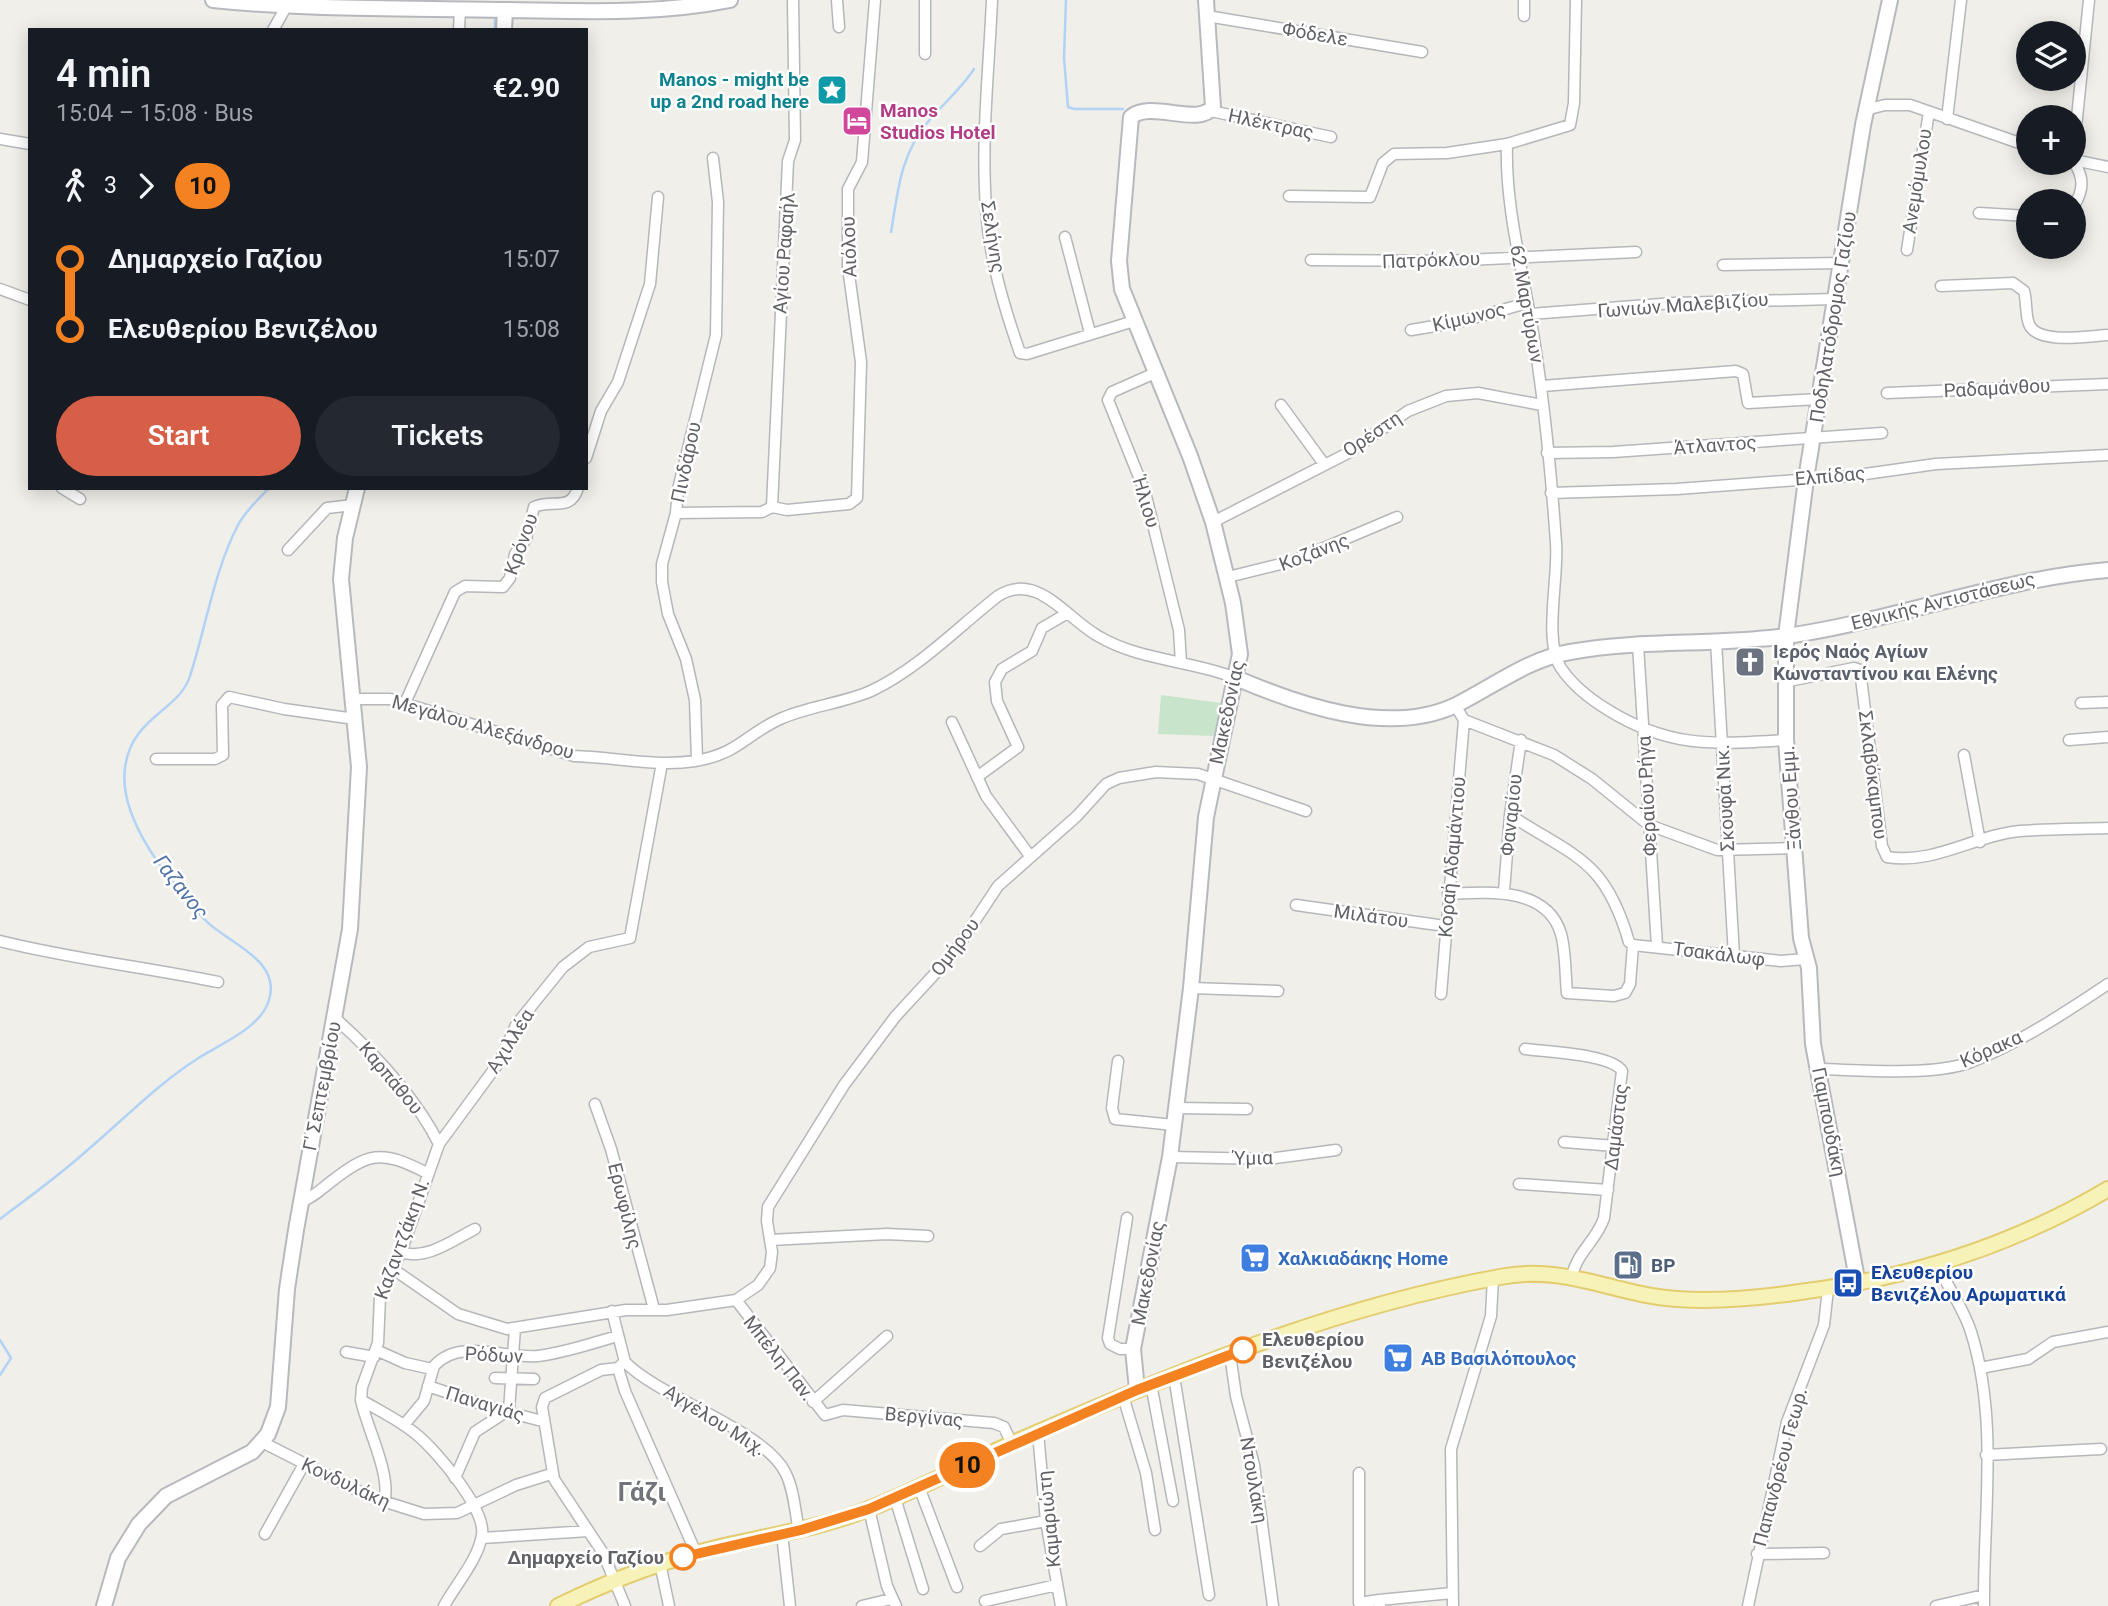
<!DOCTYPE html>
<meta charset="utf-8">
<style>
:root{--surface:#171b24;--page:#242831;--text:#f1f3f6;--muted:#9ea1a6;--accent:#d75f47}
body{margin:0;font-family:Roboto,sans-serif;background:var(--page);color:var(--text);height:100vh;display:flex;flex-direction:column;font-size:26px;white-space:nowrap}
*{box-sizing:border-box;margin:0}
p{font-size:23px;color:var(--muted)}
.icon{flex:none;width:38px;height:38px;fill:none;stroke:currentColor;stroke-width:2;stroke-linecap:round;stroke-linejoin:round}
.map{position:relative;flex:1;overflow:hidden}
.details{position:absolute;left:28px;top:28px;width:560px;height:462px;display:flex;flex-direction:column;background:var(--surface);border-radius:0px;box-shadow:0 4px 18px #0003}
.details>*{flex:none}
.badge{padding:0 14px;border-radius:23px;font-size:24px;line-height:46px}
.buttons{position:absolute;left:2016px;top:21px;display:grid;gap:14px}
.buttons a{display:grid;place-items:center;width:70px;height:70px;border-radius:50%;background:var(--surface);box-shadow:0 4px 18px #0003;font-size:35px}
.map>.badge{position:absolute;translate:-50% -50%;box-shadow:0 0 0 4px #fff}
.legs{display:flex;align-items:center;gap:10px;height:77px;padding:0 28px;font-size:23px}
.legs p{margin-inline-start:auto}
.head{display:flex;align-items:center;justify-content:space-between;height:119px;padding:0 28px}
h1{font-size:38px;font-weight:600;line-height:52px}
.button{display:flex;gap:14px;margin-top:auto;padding:14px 28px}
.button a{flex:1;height:80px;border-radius:42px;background:var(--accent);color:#fff;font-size:28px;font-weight:600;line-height:80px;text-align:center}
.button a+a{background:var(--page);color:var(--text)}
ul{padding:0 28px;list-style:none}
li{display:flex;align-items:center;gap:24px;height:70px;font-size:26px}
li i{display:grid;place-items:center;width:10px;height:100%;margin:0 9px;background:currentColor}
li i::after{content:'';width:18px;height:18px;margin:-9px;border:5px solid;border-radius:50%;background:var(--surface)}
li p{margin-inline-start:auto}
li:first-child i{background:linear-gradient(#0000 50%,currentColor 0)}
li:last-child i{background:linear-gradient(currentColor 50%,#0000 0)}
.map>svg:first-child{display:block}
.green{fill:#c8e4cb}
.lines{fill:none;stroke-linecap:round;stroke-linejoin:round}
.stream{stroke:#b2d2f6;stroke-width:2.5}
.street-casing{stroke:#b5b7bb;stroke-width:13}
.secondary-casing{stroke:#b7b9be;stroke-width:18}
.primary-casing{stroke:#e3cd6f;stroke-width:18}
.street{stroke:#fff;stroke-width:10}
.secondary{stroke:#fff;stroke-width:14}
.primary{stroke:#f7f2b7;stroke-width:14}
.line-1-casing{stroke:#fff;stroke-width:16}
.line-1{stroke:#f58220;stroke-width:10}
.stop-1-dot{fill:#fff;stroke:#f58220;stroke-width:3.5}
.labels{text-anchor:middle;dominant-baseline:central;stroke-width:5;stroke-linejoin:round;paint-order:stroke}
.street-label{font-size:19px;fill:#606267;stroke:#fff}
.culture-label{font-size:19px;font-weight:bold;fill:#0d838f;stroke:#fff;text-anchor:end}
.hotel-label{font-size:19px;font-weight:bold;fill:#b23c85;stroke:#fff;text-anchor:start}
.worship-label{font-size:19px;font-weight:bold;fill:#5b616d;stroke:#fff;text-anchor:start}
.shop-label{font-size:19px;font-weight:bold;fill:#366cbe;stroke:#fff;text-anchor:start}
.service-label{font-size:19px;font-weight:bold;fill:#4e5e75;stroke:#fff;text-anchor:start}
.transit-label{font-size:19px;font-weight:bold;fill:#164399;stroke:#fff;text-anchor:start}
.stop-label{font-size:19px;font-weight:bold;fill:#606267;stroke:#fff;text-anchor:start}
.water-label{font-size:21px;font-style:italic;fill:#4f72a7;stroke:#fff}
.district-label{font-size:26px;font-weight:bold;fill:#717479;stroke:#fff}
</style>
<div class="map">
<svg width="2108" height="1606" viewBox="0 0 2108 1606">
<rect width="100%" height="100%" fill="#f0efe9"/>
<!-- green -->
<path class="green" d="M 1161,695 L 1221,703 L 1214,736 L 1158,734 Z"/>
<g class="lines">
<!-- stream -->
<path class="stream" d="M 1066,0 L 1064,58 L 1068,107 L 1074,109 L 1123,109
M 495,16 L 495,30
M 891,232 C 898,192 900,156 927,123 C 942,105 961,89 974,69
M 0,1219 C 28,1198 57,1177 83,1154 C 121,1122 155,1086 197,1059 C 220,1044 261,1028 269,1000 C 282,959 225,942 204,919 C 171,882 118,821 125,768 C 131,717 179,711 190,676 C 206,627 214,571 238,525 C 246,510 258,500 269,488
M 0,1340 L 11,1358 L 0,1375"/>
<!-- street casing -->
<g class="street-casing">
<path id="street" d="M 837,0 L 839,27
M 925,0 L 925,54
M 992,0 C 989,69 981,138 986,208 C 989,257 1004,307 1020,353 L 1027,354 L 1134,321
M 1576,0 L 1574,103 L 1570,125 L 1507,144 C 1505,206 1522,267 1532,327 C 1544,398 1551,471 1556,543 C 1559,576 1543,641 1561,668 C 1573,686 1590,699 1608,710 C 1671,749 1715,744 1786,740
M 1207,16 L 1422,52
M 1524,16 L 1524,0
M 273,30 L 286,7
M 459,30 L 460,9
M 1865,110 L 1885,105 L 1910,105 L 2028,146
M 1211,111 L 1331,137
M 1947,119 L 1961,0
M 0,139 L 30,144
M 2074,147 L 2089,0
M 2074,160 L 2108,167
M 2074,162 C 2084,178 2084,189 2074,206
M 1289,196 L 1370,197 L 1383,163 L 1394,154 L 1447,153 L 1507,144
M 1979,213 L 2028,216
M 1065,237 L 1090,333
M 1907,250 L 1929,112
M 1311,260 L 1445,261 L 1636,252
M 1723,265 L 1841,263
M 1941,286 L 2013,283 L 2024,291 C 2027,301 2025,314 2029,324 C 2037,345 2089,336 2108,335
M 0,289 L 30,300
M 1530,314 L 1674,303 L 1835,299
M 1411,330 L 1459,322 L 1527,303
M 1155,373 L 1112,392 L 1108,400 L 1145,492 L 1179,630 L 1181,663
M 1542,386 L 1736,371 L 1743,374 L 1748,403 L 1819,399
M 1887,393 L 2108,384
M 1281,405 L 1324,464
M 1547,453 L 1613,452 L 1882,433
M 586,458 L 601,411 L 618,382 L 650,284 L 658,197
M 62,488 L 80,499
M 1551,493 L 1677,489 L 1851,476 L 1936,464 L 2108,455
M 772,507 L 788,161 L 795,140 L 793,0
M 676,513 L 762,512 L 772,507 L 787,510 L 849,504 L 857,498 L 861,362 L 848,267 L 848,189 L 862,162 L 875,0
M 1213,522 L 1348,453 L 1408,411 L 1446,396 L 1478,393 L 1542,405
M 288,550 L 327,508 L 353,505
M 1228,577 L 1293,561 L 1397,517
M 1716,641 L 1734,956
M 1638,645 L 1657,946
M 1784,682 L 1854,668 L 1860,670 L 1882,846 L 1887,857 C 1934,865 1975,835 2020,831 C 2049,829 2079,829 2108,828
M 353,699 L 390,699 L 574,756 C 613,757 656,767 695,761 C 738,754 745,735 780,719 C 808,706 841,704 871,691 C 918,669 957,628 998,596 C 1037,571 1066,618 1098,636 C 1140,661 1191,660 1236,678
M 405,703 L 455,592 L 465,586 L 503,587 L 510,578 L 515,554 L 526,539 L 534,507 C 552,498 570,513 578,488
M 2081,703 L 2108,702
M 1455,705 L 1464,720 L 1554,755 L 1592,779 L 1649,825 L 1717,850 L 1795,848
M 952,722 L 986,796 L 1030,856
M 2069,740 L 2108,737
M 1964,755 L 1980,842
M 156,759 L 215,759 L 223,755 L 222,705 L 229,697 L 284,709 L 355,719
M 697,760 L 695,700 L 686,659 L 668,614 L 662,582 L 662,564 L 676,513 L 678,489 L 716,335 L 718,202 L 713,158
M 977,777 L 1018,747 L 997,701 L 995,682 L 1002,669 L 1032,651 L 1042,628 L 1066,614
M 1510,815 C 1576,858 1605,859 1629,942 L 1633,945
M 1504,891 L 1510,815 L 1521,740
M 1448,894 C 1486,892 1547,886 1561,934 C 1566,952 1565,974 1567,993 L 1614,996 L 1625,993 L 1630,984 L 1633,945
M 1296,905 L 1445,926
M 0,941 C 72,959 145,967 218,982
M 1633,945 L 1781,961 L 1805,959
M 1191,988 L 1278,991
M 1441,994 L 1464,720
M 335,1018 C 375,1054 415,1096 439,1144
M 1525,1049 C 1546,1052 1612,1054 1622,1071 L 1604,1218 C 1597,1240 1577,1252 1572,1276
M 1118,1061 L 1112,1108 L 1115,1119 L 1174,1125
M 1819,1069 C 1861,1070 1930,1076 1968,1063 C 2013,1047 2068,1011 2108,984
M 595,1104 L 611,1149 L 654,1309
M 1176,1108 L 1247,1109
M 1564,1142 L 1615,1146
M 1170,1157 L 1268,1159 L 1336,1150
M 1519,1184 L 1608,1190
M 300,1202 C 311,1199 319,1191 328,1184 C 369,1152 380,1149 427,1173
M 1127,1218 L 1108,1338 L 1110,1344 L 1120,1349 L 1133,1349
M 770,1240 L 887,1234 L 928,1236
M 401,1252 C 426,1261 453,1240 475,1229
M 1937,1265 C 1948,1287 1964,1309 1971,1332 C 1999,1420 1983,1516 1984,1606
M 393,1269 L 458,1314 L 507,1329 L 626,1310 L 667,1310 L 736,1300 L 758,1285 L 770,1268 L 772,1252 L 767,1221 L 768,1207 L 844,1085 L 895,1017 L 953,954 L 998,886 L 1077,816 L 1106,784 L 1119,778 L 1156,772 L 1198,774 L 1306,811
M 736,1300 L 825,1415 L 843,1410 L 994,1423 L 1004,1427 L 1012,1444
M 612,1311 L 625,1362
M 376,1350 L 405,1363 L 432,1369
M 346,1352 L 374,1357
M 1230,1354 L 1236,1396 L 1254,1465 L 1273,1606
M 625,1362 C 660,1398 764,1430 785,1472 C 794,1489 795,1512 799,1531
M 622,1364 L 618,1368 L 625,1391 L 696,1553
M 618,1368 L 601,1370 L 545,1398 L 542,1407 L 554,1479 L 603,1553 L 625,1606
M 1980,1368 L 2028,1359 L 2053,1342 L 2108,1332
M 1174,1376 L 1209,1595
M 495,1378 L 534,1379
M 1151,1384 L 1173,1501
M 428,1386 L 496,1409 L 542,1421
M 1123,1396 L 1146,1473 L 1155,1530
M 361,1400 C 367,1429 392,1475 384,1503
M 813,1402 L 887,1336
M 404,1425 L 424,1401 L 434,1366 C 460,1337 505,1359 538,1356 C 565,1353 592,1343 618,1336
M 1038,1433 L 1046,1521 L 1061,1606
M 262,1442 L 370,1497 L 424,1514 L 457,1513 L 516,1485 L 551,1474
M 1986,1455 L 2101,1449
M 1359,1473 L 1359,1603 L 1379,1600 L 1380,1606
M 455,1478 L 475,1432 L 509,1410 L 515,1328
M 919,1487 L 957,1587
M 895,1498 L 923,1589
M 869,1509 L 887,1586 L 896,1606
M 265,1534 L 304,1464
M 782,1534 L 790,1606
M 482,1538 L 588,1531
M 980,1546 L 1001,1529 L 1046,1521
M 1757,1554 L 1824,1553
M 660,1563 L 669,1606
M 1379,1600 L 1452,1593
M 985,1601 L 1057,1585
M 444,1606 C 456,1584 478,1560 482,1535 C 486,1509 436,1450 416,1434 C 399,1420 380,1411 361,1400 L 362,1387 L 378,1343 L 380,1297 L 401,1252 L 439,1144 L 500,1061 L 516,1025 L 563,967 L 589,947 L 630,938 L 662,763
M 862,1606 L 891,1599
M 1453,1606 L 1451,1449 L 1491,1316 L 1493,1278
M 1748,1606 L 1787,1422 L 1824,1325 L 1828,1289
M 1936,1606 L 1984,1595"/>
</g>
<!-- secondary casing -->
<g class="secondary-casing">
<path id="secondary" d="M 213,0 C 311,10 408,8 506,10 C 581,11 656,15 730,0
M 504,30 L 505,10
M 1236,678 C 1299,705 1389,737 1456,705 C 1494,686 1528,659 1570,652 C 1642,639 1715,646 1787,636 C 1896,620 1998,579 2108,570
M 1858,1284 L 1813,1044 L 1809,968 L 1801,938 L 1786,740 L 1786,636 L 1806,479 L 1863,125 L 1890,0
M 1137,1390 L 1133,1349 L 1170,1157 L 1191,988 L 1206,817 L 1240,654 L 1233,603 L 1213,522 L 1190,456 L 1122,289 L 1119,261 L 1131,117 C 1151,100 1198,127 1213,107 L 1206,0
M 104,1606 L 118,1558 L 139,1524 L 166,1496 L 252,1452 L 268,1434 L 278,1407 L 287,1289 L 296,1230 L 350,929 L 359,767 L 341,579 L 345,538 L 357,488"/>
</g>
<!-- primary casing -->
<g class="primary-casing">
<path id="primary" d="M 558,1606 C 607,1582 659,1562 712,1549 C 765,1536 819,1529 871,1508 C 921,1488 970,1462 1020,1440 C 1174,1373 1333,1307 1500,1277 C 1567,1264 1614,1295 1677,1299 C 1719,1302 1759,1298 1800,1292 C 1911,1278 2012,1246 2108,1189"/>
</g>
<!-- street -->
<use href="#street" class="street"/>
<!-- secondary -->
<use href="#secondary" class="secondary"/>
<!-- primary -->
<use href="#primary" class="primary"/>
</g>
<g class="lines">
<!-- line-1 casing -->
<g class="line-1-casing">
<path id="line-1" d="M 683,1557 L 801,1530 L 869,1509 L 1137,1390 L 1243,1350"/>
</g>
<!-- line-1 -->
<use href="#line-1" class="line-1"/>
</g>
<!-- icons -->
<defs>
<g id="sight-square" transform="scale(1.575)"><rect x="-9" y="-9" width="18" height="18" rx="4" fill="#0f9aa8" stroke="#fff"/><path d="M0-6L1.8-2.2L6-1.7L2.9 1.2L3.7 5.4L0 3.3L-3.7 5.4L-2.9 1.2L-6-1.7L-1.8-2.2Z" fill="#fff"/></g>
<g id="hotel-square" transform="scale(1.575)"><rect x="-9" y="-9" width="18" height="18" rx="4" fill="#d1479c" stroke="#fff"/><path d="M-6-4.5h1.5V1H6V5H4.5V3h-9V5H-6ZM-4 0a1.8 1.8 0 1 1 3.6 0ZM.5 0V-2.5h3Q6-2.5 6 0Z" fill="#fff"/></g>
<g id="church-square" transform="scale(1.575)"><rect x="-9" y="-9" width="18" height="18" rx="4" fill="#6b7280" stroke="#fff"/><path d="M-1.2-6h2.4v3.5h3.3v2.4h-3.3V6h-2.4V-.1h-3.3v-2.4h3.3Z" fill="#fff"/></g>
<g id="supermarket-square" transform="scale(1.575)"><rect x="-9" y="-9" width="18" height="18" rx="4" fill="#3f7fe0" stroke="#fff"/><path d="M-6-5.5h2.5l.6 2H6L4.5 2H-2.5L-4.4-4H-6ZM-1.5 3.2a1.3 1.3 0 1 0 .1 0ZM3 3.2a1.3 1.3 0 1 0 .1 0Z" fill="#fff"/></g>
<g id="fuel-square" transform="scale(1.575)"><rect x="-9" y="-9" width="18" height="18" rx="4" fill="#5c6f8a" stroke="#fff"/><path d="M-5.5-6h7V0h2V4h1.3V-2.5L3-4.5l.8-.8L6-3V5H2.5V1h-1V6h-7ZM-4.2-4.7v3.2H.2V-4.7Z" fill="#fff"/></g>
<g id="bus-square" transform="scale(1.575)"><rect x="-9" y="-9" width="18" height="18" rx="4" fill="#1a4fb4" stroke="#fff"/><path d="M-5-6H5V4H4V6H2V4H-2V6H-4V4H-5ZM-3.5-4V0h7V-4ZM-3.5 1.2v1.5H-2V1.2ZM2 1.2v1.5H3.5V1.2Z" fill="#fff"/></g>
</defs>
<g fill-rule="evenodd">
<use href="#sight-square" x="832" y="90"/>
<use href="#hotel-square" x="857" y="121"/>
<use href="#church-square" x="1750" y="662"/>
<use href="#supermarket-square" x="1255" y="1258"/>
<use href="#fuel-square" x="1628" y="1265"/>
<use href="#bus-square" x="1848" y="1283"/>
<use href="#supermarket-square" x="1398" y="1358"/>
</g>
<!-- markers -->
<g class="stop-1-dot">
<circle cx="1243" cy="1350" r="12"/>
<circle cx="683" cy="1557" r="12"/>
</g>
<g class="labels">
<!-- street labels -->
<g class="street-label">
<text transform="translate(1315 34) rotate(10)">Φόδελε</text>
<text transform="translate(1271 124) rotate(12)">Ηλέκτρας</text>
<text transform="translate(1917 181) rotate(-81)">Ανεμόμυλου</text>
<text transform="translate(993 237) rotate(81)">Σελήνης</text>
<text transform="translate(849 247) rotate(-92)">Αιόλου</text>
<text transform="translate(784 253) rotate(-86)">Αγίου Ραφαήλ</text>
<text transform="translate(1431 260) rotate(-2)">Πατρόκλου</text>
<text transform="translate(1527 304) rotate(80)">62 Μαρτύρων</text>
<text transform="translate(1683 305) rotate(-4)">Γωνιών Μαλεβιζίου</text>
<text transform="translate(1469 317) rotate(-13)">Κίμωνος</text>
<text transform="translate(1833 317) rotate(-81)">Ποδηλατόδρομος Γαζίου</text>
<text transform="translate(1997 388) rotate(-3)">Ραδαμάνθου</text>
<text transform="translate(1372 434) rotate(-34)">Ορέστη</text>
<text transform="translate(1715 445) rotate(-4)">Άτλαντος</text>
<text transform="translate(686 462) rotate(-78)">Πινδάρου</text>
<text transform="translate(1830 476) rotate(-5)">Ελπίδας</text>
<text transform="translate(1146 502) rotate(73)">Ήλιου</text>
<text transform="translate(521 544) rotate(-70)">Κρόνου</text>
<text transform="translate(1314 552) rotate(-21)">Κοζάνης</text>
<text transform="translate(1943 601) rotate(-14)">Εθνικής Αντιστάσεως</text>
<text transform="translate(1227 712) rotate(-78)">Μακεδονίας</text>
<text transform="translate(483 727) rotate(16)">Μεγάλου Αλεξάνδρου</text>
<text transform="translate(1873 775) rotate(83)">Σκλαβόκαμπου</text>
<text transform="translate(1647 796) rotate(-93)">Φεραίου Ρήγα</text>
<text transform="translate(1725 798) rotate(-93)">Σκουφά Νικ.</text>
<text transform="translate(1791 798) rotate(-94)">Ξάνθου Εμμ.</text>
<text transform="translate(1511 815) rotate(-84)">Φαναρίου</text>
<text transform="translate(1452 857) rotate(-85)">Κοραή Αδαμάντιου</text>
<text transform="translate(1371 916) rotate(8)">Μιλάτου</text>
<text transform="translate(955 947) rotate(-53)">Ομήρου</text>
<text transform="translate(1719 954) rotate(7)">Τσακάλωφ</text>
<text transform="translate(510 1041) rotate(-58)">Αχιλλέα</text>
<text transform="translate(1991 1049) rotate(-24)">Κόρακα</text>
<text transform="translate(391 1078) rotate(50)">Καρπάθου</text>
<text transform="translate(322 1086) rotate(-79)">Γ' Σεπτεμβρίου</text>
<text transform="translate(1829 1122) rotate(79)">Γιαμπουδάκη</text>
<text transform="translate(1616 1127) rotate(-83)">Δαμάστας</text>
<text transform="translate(1253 1158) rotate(-1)">Ύμια</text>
<text transform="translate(625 1206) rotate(76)">Ερωφίλης</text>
<text transform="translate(402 1239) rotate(-70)">Καζαντζάκη Ν.</text>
<text transform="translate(1148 1273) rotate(-79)">Μακεδονίας</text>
<text transform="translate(494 1355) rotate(3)">Ρόδων</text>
<text transform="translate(779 1358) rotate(52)">Μπέλη Παν.</text>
<text transform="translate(485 1404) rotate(17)">Παναγιάς</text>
<text transform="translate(924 1417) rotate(5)">Βεργίνας</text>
<text transform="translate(715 1420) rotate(32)">Αγγέλου Μιχ.</text>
<text transform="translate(1780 1467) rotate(-75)">Παπανδρέου Γεωρ.</text>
<text transform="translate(1254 1480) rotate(80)">Ντουλάκη</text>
<text transform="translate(346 1483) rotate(25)">Κονδυλάκη</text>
<text transform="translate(1049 1519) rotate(-96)">Καμαριώτη</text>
</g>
<!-- culture labels -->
<g class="culture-label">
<text x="809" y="79">Manos - might be<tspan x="809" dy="22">up a 2nd road here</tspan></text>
</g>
<!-- hotel labels -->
<g class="hotel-label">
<text x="880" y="110">Manos<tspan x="880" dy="22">Studios Hotel</tspan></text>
</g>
<!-- worship labels -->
<g class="worship-label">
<text x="1773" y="651">Ιερός Ναός Αγίων<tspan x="1773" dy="22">Κωνσταντίνου και Ελένης</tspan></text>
</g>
<!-- shop labels -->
<g class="shop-label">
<text x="1278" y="1258">Χαλκιαδάκης Home</text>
<text x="1421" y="1358">ΑΒ Βασιλόπουλος</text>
</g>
<!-- service labels -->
<g class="service-label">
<text x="1651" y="1265">BP</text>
</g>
<!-- transit labels -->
<g class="transit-label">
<text x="1871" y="1272">Ελευθερίου<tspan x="1871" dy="22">Βενιζέλου Αρωματικά</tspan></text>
</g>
<!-- stop labels -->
<g class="stop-label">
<text x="1262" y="1339">Ελευθερίου<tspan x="1262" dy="22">Βενιζέλου</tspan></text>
<text x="664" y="1557" text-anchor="end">Δημαρχείο Γαζίου</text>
</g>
<!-- water labels -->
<g class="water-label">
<text transform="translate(181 887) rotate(52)">Γαζανος</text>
</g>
<!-- district labels -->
<g class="district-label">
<text x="642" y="1492">Γάζι</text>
</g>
</g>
</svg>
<div class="buttons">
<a><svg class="icon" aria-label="layers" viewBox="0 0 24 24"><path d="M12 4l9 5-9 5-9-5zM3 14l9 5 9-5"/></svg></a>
<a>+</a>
<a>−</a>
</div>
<b class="badge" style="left:967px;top:1465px;background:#f58220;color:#111">10</b>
<section class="details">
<div class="head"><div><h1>4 min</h1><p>15:04 – 15:08 · Bus</p></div><b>€2.90</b></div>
<div class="legs"><svg class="icon" aria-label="walk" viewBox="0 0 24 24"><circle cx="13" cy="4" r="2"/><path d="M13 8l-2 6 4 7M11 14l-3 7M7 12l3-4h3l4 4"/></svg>3<svg class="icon" aria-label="forward" viewBox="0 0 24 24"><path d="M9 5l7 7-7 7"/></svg><b class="badge" style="background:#f58220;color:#111">10</b></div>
<ul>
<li><i style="color:#f58220"></i><b>Δημαρχείο Γαζίου</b><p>15:07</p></li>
<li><i style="color:#f58220"></i><b>Ελευθερίου Βενιζέλου</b><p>15:08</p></li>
</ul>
<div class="button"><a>Start</a><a>Tickets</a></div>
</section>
</div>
